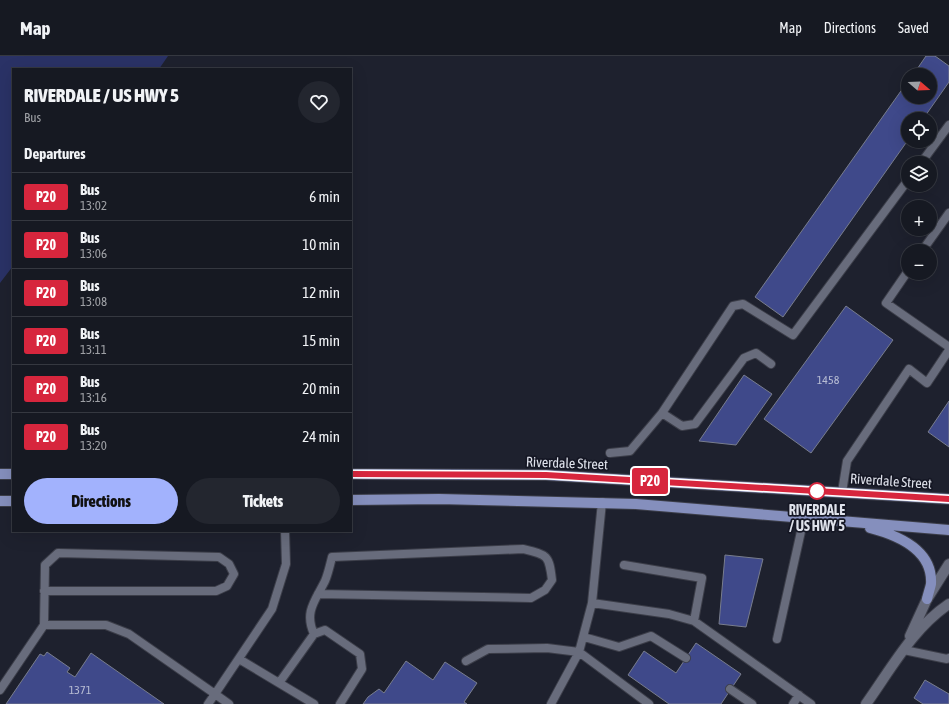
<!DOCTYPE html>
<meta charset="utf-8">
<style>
:root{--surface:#161922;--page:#23262f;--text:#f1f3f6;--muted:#9ea0a5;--line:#353840;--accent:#a2b2fd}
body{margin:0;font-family:"Asap Condensed",sans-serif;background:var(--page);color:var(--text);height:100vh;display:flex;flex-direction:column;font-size:15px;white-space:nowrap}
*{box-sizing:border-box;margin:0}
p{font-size:13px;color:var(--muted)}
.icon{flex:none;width:22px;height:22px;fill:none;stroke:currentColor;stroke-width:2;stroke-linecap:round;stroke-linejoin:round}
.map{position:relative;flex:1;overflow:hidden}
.side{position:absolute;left:12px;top:12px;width:340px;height:464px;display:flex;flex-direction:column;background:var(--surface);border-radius:0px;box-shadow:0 4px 16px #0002,0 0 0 1px var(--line)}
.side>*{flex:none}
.badge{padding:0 8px;border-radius:3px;font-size:14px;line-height:26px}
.needle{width:26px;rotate:109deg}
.fabs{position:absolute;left:901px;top:12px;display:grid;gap:8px}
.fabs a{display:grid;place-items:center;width:36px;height:36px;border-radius:50%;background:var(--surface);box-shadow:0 4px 16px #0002,0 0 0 1px var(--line);font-size:20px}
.map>.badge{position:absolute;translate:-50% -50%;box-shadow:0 0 0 2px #fff}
h2{padding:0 12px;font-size:15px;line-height:36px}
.round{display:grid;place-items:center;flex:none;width:42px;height:42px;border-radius:21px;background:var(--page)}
.overview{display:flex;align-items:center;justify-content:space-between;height:68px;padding:0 12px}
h1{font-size:19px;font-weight:800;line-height:30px}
.primary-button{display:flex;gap:8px;margin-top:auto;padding:8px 12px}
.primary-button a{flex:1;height:46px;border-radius:24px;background:var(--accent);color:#111;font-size:16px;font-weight:800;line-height:46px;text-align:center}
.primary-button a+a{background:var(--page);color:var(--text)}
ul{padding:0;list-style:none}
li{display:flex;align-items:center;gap:12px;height:48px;padding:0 12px;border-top:1px solid var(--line)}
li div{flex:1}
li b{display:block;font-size:15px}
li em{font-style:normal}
li .badge{min-width:44px;font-weight:700;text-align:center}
header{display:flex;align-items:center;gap:24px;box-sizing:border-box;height:56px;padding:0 20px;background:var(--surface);border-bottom:1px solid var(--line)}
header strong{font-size:19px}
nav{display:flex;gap:22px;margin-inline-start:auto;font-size:14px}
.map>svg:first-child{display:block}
.green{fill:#2a3266}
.building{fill:#3f498a;stroke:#787d8d}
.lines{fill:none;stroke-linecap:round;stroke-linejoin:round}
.service-casing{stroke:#3c3e49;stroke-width:10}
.minor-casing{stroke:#3c3e49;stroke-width:12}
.primary-casing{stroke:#3c3e49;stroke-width:12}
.service{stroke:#686c7c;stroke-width:8}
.minor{stroke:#686c7c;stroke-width:10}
.primary{stroke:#858fbd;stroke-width:10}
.line-casing{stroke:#fff;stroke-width:9}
.line{stroke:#d7263d;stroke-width:6}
.stop-dot{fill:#fff;stroke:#d7263d;stroke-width:2}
.labels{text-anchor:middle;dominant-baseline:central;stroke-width:3.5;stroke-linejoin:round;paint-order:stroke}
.number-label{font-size:12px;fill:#b7bcd3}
.street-label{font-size:14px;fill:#dfe2eb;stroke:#151724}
.stop-label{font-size:14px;font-weight:bold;fill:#dfe2eb;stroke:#151724}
</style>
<header>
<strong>Map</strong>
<nav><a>Map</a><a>Directions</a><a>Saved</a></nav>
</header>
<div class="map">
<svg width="949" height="648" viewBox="0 0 949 648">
<rect width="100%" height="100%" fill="#1e212e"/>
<!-- green -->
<path class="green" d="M 0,0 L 168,0 L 159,13 L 13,13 L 13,210 L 0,227 Z"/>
<!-- building -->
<path class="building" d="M 926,0 L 935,0 L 949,10 L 949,26 L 923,63 L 908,63 L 908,84 L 783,261 L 755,241 L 908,25 L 908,41 L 930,41 L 930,19 L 913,19 Z
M 846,250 L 893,284 L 811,397 L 764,363 Z
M 744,319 L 772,338 L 736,389 L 699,385 Z
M 949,345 L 949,391 L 928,376 Z
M 725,499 L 763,503 L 746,571 L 719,568 Z
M 696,587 L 741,618 L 721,648 L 669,648 L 628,619 L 644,595 L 676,617 Z
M 47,596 L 70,612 L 67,616 L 75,621 L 91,597 L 164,648 L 6,648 L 40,598 L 44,600 Z
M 406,605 L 433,624 L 445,606 L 477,627 L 464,646 L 467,648 L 363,648 L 368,641 L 379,633 L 384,637 Z
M 925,624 L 949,638 L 949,648 L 923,648 L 914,642 Z"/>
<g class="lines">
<!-- service casing -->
<g class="service-casing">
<path id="service" d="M 921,107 L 949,69
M 922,195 L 949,157
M 908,215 L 886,247 L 949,291
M 662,357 L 733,250 L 743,248 L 793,279 L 908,124
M 610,397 L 630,395 L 662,357 L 682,370 L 695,368 L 744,302 L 756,297 L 771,308
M 842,436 L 847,405 L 909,313 L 927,327 L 949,294
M 602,446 L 592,547 L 669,558 L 694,565 L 811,648
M 624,509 L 702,522 L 694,565
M 44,569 L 106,569 L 129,578 L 215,638 L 272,553 L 286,508 L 285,475
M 314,578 C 304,556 315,545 325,525 C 328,518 330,509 332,501 L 523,493 C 548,499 549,499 552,524 L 545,534 L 531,542 L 318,538
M 584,581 L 619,591 L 651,580 L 686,602
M 777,583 L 804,462
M 904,594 L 947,603 L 949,602
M 239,603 L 314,648
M 466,605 L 488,593 L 547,592 L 579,596 L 649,648
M 279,627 L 314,578 L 325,574 L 360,598 L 362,613 L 340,648
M 730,633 L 752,648
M 0,634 L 44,569 L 45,509 L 58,497 L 219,501 L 229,508 L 234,518 L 227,530 L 216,535 L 44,535
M 208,648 L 215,638 L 229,648
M 551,648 L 579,596 L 592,547
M 793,648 L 799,639"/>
</g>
<!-- minor casing -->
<g class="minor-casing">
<path id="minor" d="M 910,580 L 927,543 L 949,508
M 866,648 C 891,613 913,572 949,548"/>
</g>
<!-- primary casing -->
<g class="primary-casing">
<path id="primary" d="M 0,418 L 13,418
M 351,418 L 546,419 L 949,443
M 351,444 L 439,443 L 636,448 L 949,474
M 0,445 L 13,445
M 870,472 C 897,479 933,494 931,528 C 930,533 928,538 927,543"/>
</g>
<!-- service -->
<use href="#service" class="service"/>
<!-- minor -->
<use href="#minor" class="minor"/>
<!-- primary -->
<use href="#primary" class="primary"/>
</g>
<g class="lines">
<!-- line casing -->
<g class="line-casing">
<path id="line" d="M 351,418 L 546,419 L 949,443"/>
</g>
<!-- line -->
<use href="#line" class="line"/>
</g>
<!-- markers -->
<circle class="stop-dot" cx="817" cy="435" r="8"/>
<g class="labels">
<!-- number labels -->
<g class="number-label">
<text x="828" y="324">1458</text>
<text x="80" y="634">1371</text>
</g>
<!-- street labels -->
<g class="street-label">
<text transform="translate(567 407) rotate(2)">Riverdale Street</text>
<text transform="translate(891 425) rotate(4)">Riverdale Street</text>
</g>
<!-- stop labels -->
<g class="stop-label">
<text x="817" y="454">RIVERDALE<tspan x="817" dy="16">/ US HWY 5</tspan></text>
</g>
</g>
</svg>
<div class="fabs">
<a><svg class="needle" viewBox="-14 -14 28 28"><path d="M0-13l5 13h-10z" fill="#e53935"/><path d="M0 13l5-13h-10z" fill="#9ea0a5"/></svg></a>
<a><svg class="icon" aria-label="locate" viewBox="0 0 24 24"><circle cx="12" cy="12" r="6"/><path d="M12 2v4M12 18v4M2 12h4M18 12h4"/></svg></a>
<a><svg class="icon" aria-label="layers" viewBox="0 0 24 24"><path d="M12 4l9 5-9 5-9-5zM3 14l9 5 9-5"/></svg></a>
<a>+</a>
<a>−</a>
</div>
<b class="badge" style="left:650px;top:425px;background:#d7263d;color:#fff">P20</b>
<section class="side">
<div class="overview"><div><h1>RIVERDALE / US HWY 5</h1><p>Bus</p></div><a class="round"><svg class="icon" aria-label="heart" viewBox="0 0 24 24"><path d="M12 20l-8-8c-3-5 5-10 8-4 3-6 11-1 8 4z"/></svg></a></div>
<h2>Departures</h2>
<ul>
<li><span class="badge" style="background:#d7263d;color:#fff">P20</span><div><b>Bus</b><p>13:02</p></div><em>6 min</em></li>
<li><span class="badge" style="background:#d7263d;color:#fff">P20</span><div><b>Bus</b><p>13:06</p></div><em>10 min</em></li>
<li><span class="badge" style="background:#d7263d;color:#fff">P20</span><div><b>Bus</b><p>13:08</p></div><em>12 min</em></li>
<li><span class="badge" style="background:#d7263d;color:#fff">P20</span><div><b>Bus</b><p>13:11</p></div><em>15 min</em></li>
<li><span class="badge" style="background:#d7263d;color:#fff">P20</span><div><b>Bus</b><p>13:16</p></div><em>20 min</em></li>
<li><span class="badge" style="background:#d7263d;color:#fff">P20</span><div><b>Bus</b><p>13:20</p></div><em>24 min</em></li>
</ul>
<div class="primary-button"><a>Directions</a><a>Tickets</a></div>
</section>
</div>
